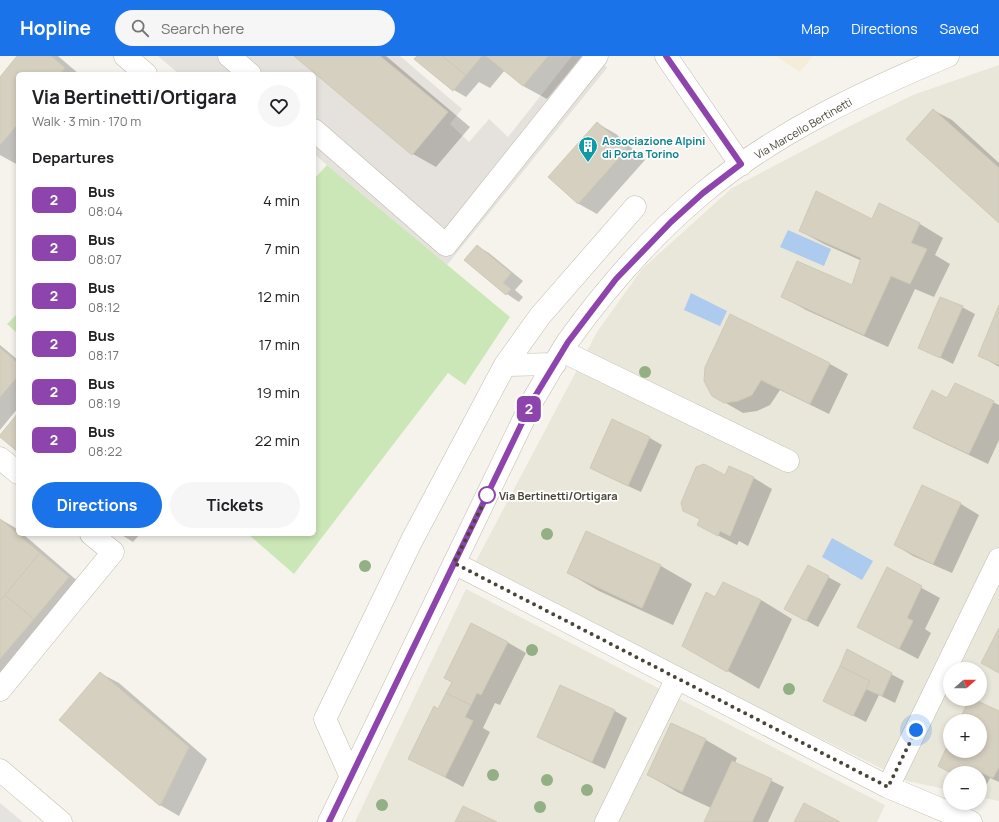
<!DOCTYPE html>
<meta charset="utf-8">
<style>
:root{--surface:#fff;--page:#f6f6f6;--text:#202124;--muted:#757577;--accent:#1a73e8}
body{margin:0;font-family:Manrope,sans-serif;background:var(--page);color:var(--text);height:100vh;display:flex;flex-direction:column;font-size:15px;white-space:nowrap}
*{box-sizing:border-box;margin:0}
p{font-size:13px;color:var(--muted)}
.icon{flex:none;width:22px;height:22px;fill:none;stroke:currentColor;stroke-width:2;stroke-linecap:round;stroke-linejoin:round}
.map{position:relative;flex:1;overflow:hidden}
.side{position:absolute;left:16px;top:16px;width:300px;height:464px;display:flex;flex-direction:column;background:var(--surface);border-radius:6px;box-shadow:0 2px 6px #0003}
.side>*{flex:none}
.badge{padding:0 8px;border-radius:6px;font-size:14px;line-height:26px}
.needle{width:26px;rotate:69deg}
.tools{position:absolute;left:943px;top:606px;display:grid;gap:8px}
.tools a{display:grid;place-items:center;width:44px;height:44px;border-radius:50%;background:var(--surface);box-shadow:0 2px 6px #0003;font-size:20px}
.you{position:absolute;width:20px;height:20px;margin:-10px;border:3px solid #fff;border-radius:50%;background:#1a73e8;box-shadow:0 0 0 6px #1a73e833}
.map>.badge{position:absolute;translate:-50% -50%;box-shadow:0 0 0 2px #fff}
h2{padding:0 16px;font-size:15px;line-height:36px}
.round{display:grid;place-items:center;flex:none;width:42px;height:42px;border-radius:21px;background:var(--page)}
.overview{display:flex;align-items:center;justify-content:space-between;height:68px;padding:0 16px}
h1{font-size:19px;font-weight:700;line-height:30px}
.primary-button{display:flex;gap:8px;margin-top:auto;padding:8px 16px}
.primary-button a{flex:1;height:46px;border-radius:24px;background:var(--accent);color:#fff;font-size:16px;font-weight:700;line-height:46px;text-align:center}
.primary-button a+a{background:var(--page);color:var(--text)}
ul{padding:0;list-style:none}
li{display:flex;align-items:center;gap:12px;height:48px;padding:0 16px}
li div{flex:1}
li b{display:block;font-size:15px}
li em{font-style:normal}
li .badge{min-width:44px;font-weight:700;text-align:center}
header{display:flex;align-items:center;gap:24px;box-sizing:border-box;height:56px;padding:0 20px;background:var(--accent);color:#fff}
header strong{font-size:19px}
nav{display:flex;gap:22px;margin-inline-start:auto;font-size:14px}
.search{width:280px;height:36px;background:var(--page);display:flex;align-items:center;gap:10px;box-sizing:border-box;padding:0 14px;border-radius:22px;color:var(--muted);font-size:15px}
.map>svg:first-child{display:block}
.residential{fill:#e9e6da;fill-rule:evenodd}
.commercial{fill:#f5ecd9}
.industrial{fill:#e5e2dd}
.green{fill:#cce7b7}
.parking{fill:#e4e3e0}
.water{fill:#accbee}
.shadow{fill:#0003}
.building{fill:#d6d0c1;stroke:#d1c9b5}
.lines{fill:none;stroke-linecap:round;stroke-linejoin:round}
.minor-casing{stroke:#c0bcae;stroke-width:23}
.minor{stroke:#fff;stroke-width:22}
.tree{fill:#93b084}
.line-casing{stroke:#fff;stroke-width:9}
.line{stroke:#8e44ad;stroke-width:6}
.walk{stroke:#494539;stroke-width:4;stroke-dasharray:0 7.2}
.stop-dot{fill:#fff;stroke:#8e44ad;stroke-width:2}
.labels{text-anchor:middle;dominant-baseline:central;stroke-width:3.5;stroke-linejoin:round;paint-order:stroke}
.street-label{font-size:11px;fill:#494539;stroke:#fff}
.culture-label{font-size:11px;font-weight:bold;fill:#0d838f;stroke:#fff;text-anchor:start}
.stop-label{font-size:11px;font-weight:bold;fill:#494539;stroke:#fff;text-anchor:start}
</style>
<header>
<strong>Hopline</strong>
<div class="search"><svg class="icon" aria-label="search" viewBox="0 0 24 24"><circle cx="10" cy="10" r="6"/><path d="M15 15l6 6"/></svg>Search here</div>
<nav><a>Map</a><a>Directions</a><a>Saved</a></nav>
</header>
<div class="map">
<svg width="999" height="766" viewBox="0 0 999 766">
<rect width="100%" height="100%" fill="#f5f3ec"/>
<!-- residential -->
<path class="residential" d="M 999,9 L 999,745 L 980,741 L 980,717 L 950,717 L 950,734 L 907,725 L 751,648 L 476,505 L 597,276 L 642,213 L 732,132 L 852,69 L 913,39 ZM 950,613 L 980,613 L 980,643 L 950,643 ZM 950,665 L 980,665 L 980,695 L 950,695 Z
M 466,533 L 885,749 L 877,766 L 355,766 Z"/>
<!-- commercial -->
<path class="commercial" d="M 776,0 L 813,0 L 800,16 Z"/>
<!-- industrial -->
<path class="industrial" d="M 158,0 L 400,0 L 462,53 L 450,68 L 469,86 L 489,63 L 508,81 L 572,0 L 599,0 L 607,12 L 447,209 L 314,98 L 314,18 L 179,18 Z"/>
<!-- green -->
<path class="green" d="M 327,109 L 510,261 L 465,329 L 448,317 L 294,518 L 248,478 L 314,478 L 314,123 Z
M 18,257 L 18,278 L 7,268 Z"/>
<!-- parking -->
<path class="parking" d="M 0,747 L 23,766 L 0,766 Z"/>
<!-- water -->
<path class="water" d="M 788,174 L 831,193 L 824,210 L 780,191 Z
M 691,237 L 727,255 L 720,270 L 684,254 Z
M 832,482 L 873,505 L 862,524 L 822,501 Z"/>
<!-- shadow -->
<path class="shadow" d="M 19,0 L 58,0 L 79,18 L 18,18 L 18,109 L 0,99 L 0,22 Z
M 295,0 L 386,0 L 470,71 L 436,111 L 413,98 Z
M 418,0 L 582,0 L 547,43 L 523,30 L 505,14 L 490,32 L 479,26 L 466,41 L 454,34 L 416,3 Z
M 933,54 L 952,64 L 999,107 L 999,166 Z
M 597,67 L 616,78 L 645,104 L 597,158 L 579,148 L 550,121 Z
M 879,148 L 920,168 L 943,182 L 935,199 L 950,208 L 934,241 L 915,233 L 888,291 L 806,254 L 783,241 L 853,230 L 862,205 L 824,188 L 800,175 L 872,164 Z
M 477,190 L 489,197 L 523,225 L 515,234 L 523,241 L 519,246 L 507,238 L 465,204 Z
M 962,251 L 975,258 L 953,308 L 919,291 Z
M 999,252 L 999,311 L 979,299 Z
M 0,289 L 18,304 L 18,352 L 0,374 Z
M 830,308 L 848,318 L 829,358 L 780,334 L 770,349 L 757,355 L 743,357 L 712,339 L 705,325 Z
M 956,328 L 999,349 L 999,384 L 988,408 L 933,382 L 915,371 L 947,343 Z
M 612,365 L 650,382 L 662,389 L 641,436 L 604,419 L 591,412 Z
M 730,411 L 754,422 L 772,433 L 748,490 L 739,485 L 737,489 L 717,479 L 701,464 L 684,454 L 726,420 Z
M 922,430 L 961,448 L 979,459 L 952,517 L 913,500 L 895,489 Z
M 0,463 L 14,471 L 18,474 L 18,478 L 23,478 L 81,528 L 0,618 Z
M 120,478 L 140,478 L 133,486 Z
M 661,510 L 692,528 L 673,569 L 599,535 L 568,517 Z
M 808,510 L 841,528 L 818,571 L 798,560 Z
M 887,513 L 940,542 L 925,573 L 931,577 L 918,603 L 858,571 Z
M 715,542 L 761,544 L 792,563 L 759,633 L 683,589 Z
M 507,586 L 526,597 L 500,649 L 495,647 L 483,672 L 490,676 L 463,731 L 409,702 L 439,654 Z
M 100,617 L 119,627 L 207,703 L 179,760 L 160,749 L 60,664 Z
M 891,618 L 904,625 L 895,647 L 879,639 L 866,666 L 824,645 Z
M 561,630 L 615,655 L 627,662 L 605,713 L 551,688 L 538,681 Z
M 970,643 L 999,656 L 999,726 L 990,722 L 984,734 L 980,732 L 980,717 L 951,717 L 939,710 L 950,686 L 950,695 L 980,695 L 980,665 L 960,665 Z
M 672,668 L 706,684 L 737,702 L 735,707 L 784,731 L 768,766 L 705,766 L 711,752 L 679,737 L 648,719 Z"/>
<!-- building -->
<path class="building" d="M 17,0 L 51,0 L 65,12 L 60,18 L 18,18 L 18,68 L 0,89 L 0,21 Z
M 294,0 L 380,0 L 448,56 L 412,99 Z
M 417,0 L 442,0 L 466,19 L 453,35 L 414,3 Z
M 442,0 L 482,0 L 466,19 Z
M 486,0 L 548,0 L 523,30 Z
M 933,53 L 999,112 L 999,167 L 906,83 Z
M 597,66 L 627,93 L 578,148 L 548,121 Z
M 816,135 L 872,163 L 879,147 L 920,167 L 911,187 L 927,193 L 910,228 L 891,220 L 864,279 L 781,241 L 797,205 L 852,229 L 861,202 L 799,175 Z
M 477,189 L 511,217 L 503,227 L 511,233 L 506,239 L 464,204 Z
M 940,241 L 963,250 L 940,302 L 918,292 Z
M 999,249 L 999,309 L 978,300 Z
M 730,258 L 830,307 L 810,348 L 761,324 L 752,339 L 738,345 L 724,347 L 712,340 L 704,325 L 705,311 Z
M 0,292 L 18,307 L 18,320 L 0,341 Z
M 955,327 L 994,345 L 969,398 L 913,372 L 932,334 L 947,342 Z
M 18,357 L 18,396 L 0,381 L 0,379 Z
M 612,363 L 650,381 L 628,430 L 590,412 Z
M 704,408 L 725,419 L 729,410 L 754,421 L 730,480 L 720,475 L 718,480 L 697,469 L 700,463 L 683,455 L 681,447 L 696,411 Z
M 922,429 L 961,447 L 933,508 L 894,489 Z
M 0,463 L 40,497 L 0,545 Z
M 586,475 L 661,509 L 642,552 L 567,517 Z
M 40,497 L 69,521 L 34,563 L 5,539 Z
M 808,509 L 829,520 L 806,565 L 784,553 Z
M 887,511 L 922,530 L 907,562 L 913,565 L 899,593 L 857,571 Z
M 723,526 L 761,544 L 727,616 L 682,590 L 706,536 L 715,541 Z
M 5,539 L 34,563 L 0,603 L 0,545 Z
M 471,567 L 508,586 L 481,639 L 477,637 L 471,649 L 446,637 L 452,626 L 444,622 Z
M 999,572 L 999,617 L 981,607 Z
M 847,593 L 892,617 L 882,640 L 866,633 L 870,625 L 840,610 Z
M 840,610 L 870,625 L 853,660 L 823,645 Z
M 100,616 L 189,691 L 160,750 L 59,664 Z
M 560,629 L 615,654 L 592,706 L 537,681 Z
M 446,637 L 471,649 L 465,661 L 473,665 L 445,721 L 408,703 L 434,650 L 438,653 Z
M 969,643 L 973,643 L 999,655 L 999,711 L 993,722 L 971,712 L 969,717 L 951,717 L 938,710 L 950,684 L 950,695 L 980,695 L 980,665 L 959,665 Z
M 671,667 L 706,683 L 682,736 L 647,719 Z
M 732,705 L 772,723 L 752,766 L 704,766 Z
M 804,747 L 840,766 L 794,766 Z
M 463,750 L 497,766 L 455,766 Z"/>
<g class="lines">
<!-- minor casing -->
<g class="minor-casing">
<path id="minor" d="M 125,0 L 146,18
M 229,0 L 250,18
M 666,0 L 741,109
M 314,74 L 446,189 L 597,0
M 562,295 L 788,405
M 505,309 L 540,260 L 635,151
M 0,402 L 18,417
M 454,507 L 888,731 L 971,766
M 0,634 L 113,496 L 91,478
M 0,714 L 61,766
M 351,721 L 325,663 L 412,484 L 505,309 L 555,308
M 888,731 L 999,503
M 329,766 L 534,342 C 546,323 556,303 568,285 C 606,232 653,179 703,137 C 775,77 862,36 948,0
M 606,766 L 677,622"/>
</g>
<!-- minor -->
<use href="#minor" class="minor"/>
</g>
<!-- trees -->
<g class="tree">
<circle cx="645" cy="316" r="6"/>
<circle cx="547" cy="478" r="6"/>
<circle cx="365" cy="510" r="6"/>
<circle cx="532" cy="594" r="6"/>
<circle cx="789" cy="633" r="6"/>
<circle cx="493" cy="719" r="6"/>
<circle cx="547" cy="724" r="6"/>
<circle cx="587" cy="734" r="6"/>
<circle cx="382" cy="749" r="6"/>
<circle cx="540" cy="751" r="6"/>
</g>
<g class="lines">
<!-- line casing -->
<g class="line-casing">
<path id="line" d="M 329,766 L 534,342 L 568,286 L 616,223 L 671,166 L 703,137 L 741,108 L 666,0"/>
</g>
<!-- line -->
<use href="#line" class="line"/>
<!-- walk -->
<path class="walk" d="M 487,439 L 489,436 L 454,507 L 888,731 L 916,674"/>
</g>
<!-- icons -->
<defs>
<g id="building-pin" transform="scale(1)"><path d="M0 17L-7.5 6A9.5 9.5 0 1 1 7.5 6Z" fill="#0f9aa8" stroke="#fff"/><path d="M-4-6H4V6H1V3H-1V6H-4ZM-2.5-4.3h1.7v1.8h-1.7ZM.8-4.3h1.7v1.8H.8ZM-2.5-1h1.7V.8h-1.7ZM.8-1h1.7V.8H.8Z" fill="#fff"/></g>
</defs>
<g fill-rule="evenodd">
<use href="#building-pin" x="588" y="90"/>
</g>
<!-- markers -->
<circle class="stop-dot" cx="487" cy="439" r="8"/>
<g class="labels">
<!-- street labels -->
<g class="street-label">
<text transform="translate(803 72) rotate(-30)">Via Marcello Bertinetti</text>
</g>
<!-- culture labels -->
<g class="culture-label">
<text x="602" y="84">Associazione Alpini<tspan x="602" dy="13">di Porta Torino</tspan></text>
</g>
<!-- stop labels -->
<g class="stop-label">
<text x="499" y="439">Via Bertinetti/Ortigara</text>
</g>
</g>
</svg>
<div class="tools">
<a><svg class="needle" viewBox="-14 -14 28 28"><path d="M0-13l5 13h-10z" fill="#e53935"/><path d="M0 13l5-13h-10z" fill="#757577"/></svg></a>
<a>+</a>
<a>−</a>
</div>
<div class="you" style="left:916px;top:674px"></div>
<b class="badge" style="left:529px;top:353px;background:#8e44ad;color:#fff">2</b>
<section class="side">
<div class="overview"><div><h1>Via Bertinetti/Ortigara</h1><p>Walk · 3 min · 170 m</p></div><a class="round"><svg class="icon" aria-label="heart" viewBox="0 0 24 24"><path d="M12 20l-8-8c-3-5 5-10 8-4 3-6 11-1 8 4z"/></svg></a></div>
<h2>Departures</h2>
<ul>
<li><span class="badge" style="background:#8e44ad;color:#fff">2</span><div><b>Bus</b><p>08:04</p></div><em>4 min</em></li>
<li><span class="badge" style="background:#8e44ad;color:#fff">2</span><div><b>Bus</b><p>08:07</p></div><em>7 min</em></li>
<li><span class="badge" style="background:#8e44ad;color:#fff">2</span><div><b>Bus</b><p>08:12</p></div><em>12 min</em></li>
<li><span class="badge" style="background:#8e44ad;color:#fff">2</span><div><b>Bus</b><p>08:17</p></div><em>17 min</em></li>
<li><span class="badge" style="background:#8e44ad;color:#fff">2</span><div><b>Bus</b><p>08:19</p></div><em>19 min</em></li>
<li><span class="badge" style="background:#8e44ad;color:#fff">2</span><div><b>Bus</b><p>08:22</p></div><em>22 min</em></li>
</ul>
<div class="primary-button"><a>Directions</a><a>Tickets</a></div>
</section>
</div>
